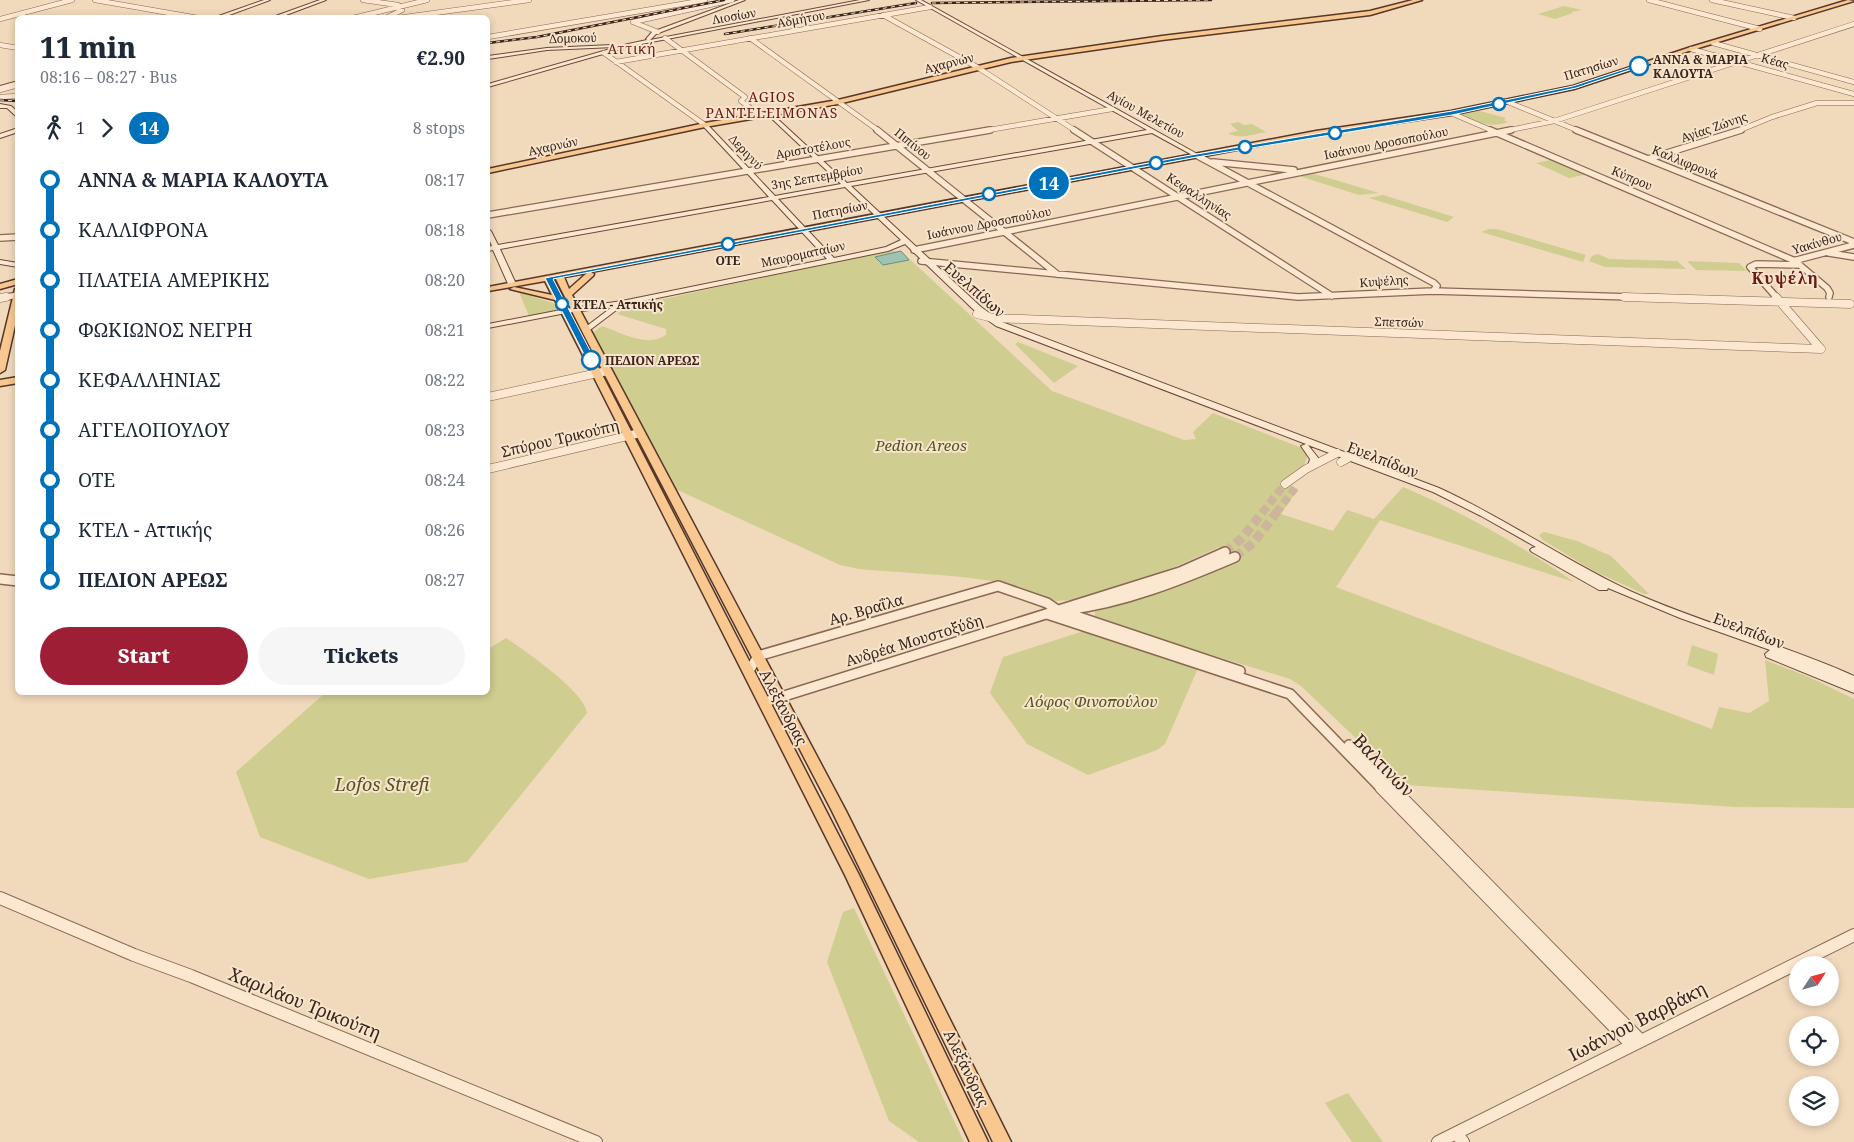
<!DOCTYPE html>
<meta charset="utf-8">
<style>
:root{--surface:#fff;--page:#f6f6f7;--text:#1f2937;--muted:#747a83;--accent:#9e1f35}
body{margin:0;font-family:"Noto Serif",serif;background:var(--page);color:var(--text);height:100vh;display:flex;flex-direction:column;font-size:19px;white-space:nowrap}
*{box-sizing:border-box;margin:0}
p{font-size:16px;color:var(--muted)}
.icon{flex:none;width:28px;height:28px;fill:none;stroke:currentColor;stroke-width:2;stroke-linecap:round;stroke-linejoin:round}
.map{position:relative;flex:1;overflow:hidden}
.details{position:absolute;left:15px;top:15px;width:475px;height:680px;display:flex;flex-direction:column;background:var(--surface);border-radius:8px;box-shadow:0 2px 8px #0003}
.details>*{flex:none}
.badge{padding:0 10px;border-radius:16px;font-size:18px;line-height:32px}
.needle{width:32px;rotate:54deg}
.tools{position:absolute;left:1789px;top:956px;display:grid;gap:10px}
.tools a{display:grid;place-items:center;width:50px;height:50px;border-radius:50%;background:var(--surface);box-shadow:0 2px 8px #0003;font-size:25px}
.map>.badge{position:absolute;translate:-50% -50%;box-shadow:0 0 0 2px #fff}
.legs{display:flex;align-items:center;gap:8px;height:55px;padding:0 25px;font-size:16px}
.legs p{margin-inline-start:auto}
.summary{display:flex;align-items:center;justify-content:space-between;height:85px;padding:0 25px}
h1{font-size:28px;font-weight:800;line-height:38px}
.primary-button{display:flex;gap:10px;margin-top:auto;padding:10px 25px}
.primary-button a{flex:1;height:58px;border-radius:30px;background:var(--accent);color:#fff;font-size:20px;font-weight:800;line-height:58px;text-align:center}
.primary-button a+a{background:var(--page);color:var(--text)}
ul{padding:0 25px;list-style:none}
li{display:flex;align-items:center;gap:18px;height:50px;font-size:19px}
li i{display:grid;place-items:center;width:8px;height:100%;margin:0 6px;background:currentColor}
li i::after{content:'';width:12px;height:12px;margin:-6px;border:4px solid;border-radius:50%;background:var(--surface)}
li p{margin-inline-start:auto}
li:first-child i{background:linear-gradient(#0000 50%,currentColor 0)}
li:last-child i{background:linear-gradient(currentColor 50%,#0000 0)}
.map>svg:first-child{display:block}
.green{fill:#d0cd90}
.water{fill:#a0c2b3;stroke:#67907f}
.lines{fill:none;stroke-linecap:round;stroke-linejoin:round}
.tertiary-tunnel-far1{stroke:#ccb59c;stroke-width:8;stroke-dasharray:8 4;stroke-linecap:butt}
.tertiary-tunnel{stroke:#ccb59c;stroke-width:9;stroke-dasharray:9 4.5;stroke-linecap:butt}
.tertiary-far4-casing{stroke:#8a6854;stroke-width:5.5}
.tertiary-far3-casing{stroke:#8a6854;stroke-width:8}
.tertiary-far2-casing{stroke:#8a6854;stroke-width:9}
.tertiary-far1-casing{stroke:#8a6854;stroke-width:12}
.tertiary-casing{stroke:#8a6854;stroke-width:14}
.secondary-casing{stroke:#6c4938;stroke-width:2}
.primary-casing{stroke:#573729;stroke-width:3}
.tertiary-far4{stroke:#fce7d0;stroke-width:4.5}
.tertiary-far3{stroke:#fce7d0;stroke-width:5.5}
.tertiary-far2{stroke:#fce7d0;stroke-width:8}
.tertiary-far1{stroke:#fce7d0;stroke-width:9}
.tertiary{stroke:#fce7d0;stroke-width:12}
.secondary{fill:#fce7d0;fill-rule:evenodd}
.primary{fill:#f9c790;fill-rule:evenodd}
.rail-casing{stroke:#38241a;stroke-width:2.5}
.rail{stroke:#f8e4cc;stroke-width:1;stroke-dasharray:4;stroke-linecap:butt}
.line-1{fill:#0072bc;stroke:#fff}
.stop-1-dot{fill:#fff;stroke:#0072bc;stroke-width:2.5}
.labels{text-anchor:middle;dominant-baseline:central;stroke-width:4;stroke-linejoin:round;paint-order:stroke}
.far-street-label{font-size:12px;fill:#38241a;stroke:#f8e4cc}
.far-stop-label{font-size:12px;font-weight:bold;fill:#38241a;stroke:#f8e4cc;text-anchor:start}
.far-neighbourhood-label{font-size:14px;letter-spacing:1px;fill:#681a16;stroke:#f8e4cc}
.street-label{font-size:15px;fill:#38241a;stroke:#f8e4cc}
.park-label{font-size:15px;font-style:italic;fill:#51561f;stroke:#f8e4cc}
.far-district-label{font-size:16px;font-weight:bold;letter-spacing:1px;fill:#681a16;stroke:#f8e4cc}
.near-street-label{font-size:18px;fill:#38241a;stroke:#f8e4cc}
.near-park-label{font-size:18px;font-style:italic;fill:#51561f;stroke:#f8e4cc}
</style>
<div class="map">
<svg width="1854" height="1142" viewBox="0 0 1854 1142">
<rect width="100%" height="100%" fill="#f1d9bc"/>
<!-- green -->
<path class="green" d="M 1564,6 L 1582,10 L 1571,12 L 1573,13 L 1555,19 L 1538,14 Z
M 1476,110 L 1506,118 L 1504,120 L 1508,122 C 1491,129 1472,121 1456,114 Z
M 1238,122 L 1244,125 L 1252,124 L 1266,132 C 1254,134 1240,140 1228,133 L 1238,131 L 1230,124 Z
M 1555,159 L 1588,174 L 1569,178 L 1536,163 Z
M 1308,172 L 1379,193 L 1359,195 L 1296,175 Z
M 1383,195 L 1454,217 L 1447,222 L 1369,198 Z
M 1489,229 L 1497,229 L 1586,255 L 1583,262 L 1481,232 Z
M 888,250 L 902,252 L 1052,391 L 1184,440 L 1196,439 L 1193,432 L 1213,413 L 1304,449 L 1308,455 L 1304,466 L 1281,482 L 1298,489 L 1281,514 L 1333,531 L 1347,510 L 1374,519 L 1403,487 C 1464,513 1519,544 1574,582 L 1380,520 L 1336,587 L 1712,729 L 1719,707 L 1749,713 L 1769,701 L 1765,660 L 1809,677 L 1854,699 L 1854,808 L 1736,807 L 1405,785 L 1301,686 L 1290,679 L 1095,619 L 1095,611 L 1210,573 L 1238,560 L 1219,547 C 1178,566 1101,601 1057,601 C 1041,601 1011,585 992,581 C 949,574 903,573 859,569 L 840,565 L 669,486 L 591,334 L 602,326 C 622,333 647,348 666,335 L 666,329 L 617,314 L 627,307 Z
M 1598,254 L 1609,259 L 1677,261 L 1686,269 L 1605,267 L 1589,261 L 1592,256 Z
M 1687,261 L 1739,263 L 1747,271 L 1696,270 Z
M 519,292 L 553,303 L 560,310 L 529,316 Z
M 1018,342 L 1078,366 L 1054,383 L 1015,344 Z
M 1544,532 L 1577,541 L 1611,556 L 1649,594 L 1644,594 L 1592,570 L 1543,540 L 1539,535 Z
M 1085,628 L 1199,666 L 1165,744 L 1157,750 L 1088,775 L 1027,744 L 990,693 L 1003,657 L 1081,632 Z
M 506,638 C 525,651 585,692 587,713 L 467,862 L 369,879 L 260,837 L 236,772 L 325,693 L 488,692 L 488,649 Z
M 1692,645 L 1718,654 L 1714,675 L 1687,665 Z
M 854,908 L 964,1142 L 919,1142 L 889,1121 L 827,962 L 843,912 Z
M 1348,1093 L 1383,1142 L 1352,1142 L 1325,1103 Z"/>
<!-- water -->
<path class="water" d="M 901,251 L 909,260 L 883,265 L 875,257 Z"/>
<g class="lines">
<!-- tertiary-tunnel-far1 -->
<path class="tertiary-tunnel-far1" d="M 1262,513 L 1285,484
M 1276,513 L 1295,488"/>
<!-- tertiary-tunnel -->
<path class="tertiary-tunnel" d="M 1225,552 L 1242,538 L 1263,512
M 1235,557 L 1253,543 L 1277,512"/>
<!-- tertiary-far4 casing -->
<g class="tertiary-far4-casing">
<path id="tertiary-far4" d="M 95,0 L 198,18
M 363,0 L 398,5
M 1649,0 L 1760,29
M 1712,0 L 1794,18
M 883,15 L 977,67 L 1076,131
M 353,18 L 427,0
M 386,18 L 402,10
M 398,18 L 529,0
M 0,19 L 72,0
M 633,22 L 732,0
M 633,22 L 658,32
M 488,37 L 705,0
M 665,38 L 745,97 L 741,101 L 757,113 L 765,115
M 750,38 L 879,131
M 1713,43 L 1854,82
M 0,45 L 18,48
M 1691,49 L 1854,94
M 604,53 L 705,125
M 616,62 L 930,7
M 0,90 L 18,85
M 0,97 L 18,96
M 1508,102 L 1579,131
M 1451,113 L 1493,131
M 983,131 L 1112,109
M 1505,131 L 1554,121 L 1854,24
M 1738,131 L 1772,117 L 1817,103 L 1854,103"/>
</g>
<!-- tertiary-far3 casing -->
<g class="tertiary-far3-casing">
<path id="tertiary-far3" d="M 877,130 L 1057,274
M 1074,130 L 1332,296
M 1490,130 L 1795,261 L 1827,288 L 1830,293 L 1829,297
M 1576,130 L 1854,242
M 1198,156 L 1434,283 L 1437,286 L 1433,291
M 1648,159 L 1741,130
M 1213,162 L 1294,170
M 488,215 L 990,130
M 0,238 L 18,237
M 914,250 L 1511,130
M 1829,253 L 1854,257
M 921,261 L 1298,297 L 1433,291 L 1664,298
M 1793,261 L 1854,245
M 0,298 L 18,295
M 1777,298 L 1750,267 L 1756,264 L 1800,265"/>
</g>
<!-- tertiary-far2 casing -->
<g class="tertiary-far2-casing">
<path id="tertiary-far2" d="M 1624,297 L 1850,304
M 1776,297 L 1821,349
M 0,298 L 6,297
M 977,314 L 993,318 L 1821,349
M 488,397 L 607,371
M 1341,462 L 1350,457
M 488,469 L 640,433
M 1285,484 L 1306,469 L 1337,453"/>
</g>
<!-- tertiary-far1 casing -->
<g class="tertiary-far1-casing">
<path id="tertiary-far1" d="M 0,579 L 18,581
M 1058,610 L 1240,671
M 1066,610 C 1124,603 1181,580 1235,557
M 1047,614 L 1290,694 L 1382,789
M 749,671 L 758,656 L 998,586 L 1047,603 L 1060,612
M 765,702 L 1180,572 L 1225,552
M 1349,745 L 1392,789"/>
</g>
<!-- tertiary casing -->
<g class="tertiary-casing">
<path id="tertiary" d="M 1381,787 L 1631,1044
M 1391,787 L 1640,1040
M 0,898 L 134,955 L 191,976 L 596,1142
M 1456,1133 L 1463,1142
M 1438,1142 L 1854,935"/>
</g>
<!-- secondary casing -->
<g class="secondary-casing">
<path id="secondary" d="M 264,0 L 270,0 L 221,18 L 213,18 Z
M 320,0 L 326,0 L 278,18 L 270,18 Z
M 739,0 L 745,0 L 656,34 L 650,40 L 860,0 L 869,0 L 631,46 L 488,87 L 488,84 L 628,44 L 647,40 L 646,39 L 652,32 Z
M 916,0 L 921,0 L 1201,156 L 1196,157 L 1152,133 L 851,186 L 981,307 L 1002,322 L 1439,488 C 1505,518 1564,560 1630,591 C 1703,624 1781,643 1854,676 L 1854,693 L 1766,657 L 1765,654 L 1770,650 L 1680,618 L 1608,588 L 1607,590 L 1599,590 L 1532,552 L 1530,550 L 1532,548 L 1536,547 L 1481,516 L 1433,492 L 1308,445 L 1319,459 L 1315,468 L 1309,468 L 1308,466 L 1310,459 L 1301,446 L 1306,444 L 996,326 L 975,311 L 905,244 L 888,251 L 623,305 L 586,333 L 583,333 L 583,329 L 612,307 L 566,313 L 488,328 L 488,324 L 566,309 L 622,301 L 827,259 L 772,200 L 500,249 L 516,284 L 509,286 L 493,250 L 488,251 L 488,247 L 492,246 L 488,237 L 488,229 L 491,231 L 498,245 L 769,197 L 703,126 L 703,124 L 707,124 L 775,196 L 841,184 L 768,115 L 767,114 L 770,112 L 847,183 L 1147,130 ZM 845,187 L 901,240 L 886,247 L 834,258 L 778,199 Z
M 612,45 L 614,47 L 547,50 L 488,59 L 488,56 L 547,48 Z
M 18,81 L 18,84 L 0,90 L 0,86 Z
M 0,104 L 11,106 L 18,112 L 18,118 L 7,108 L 0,108 Z
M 18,128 L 18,132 L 0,138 L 0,134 Z
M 0,260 L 18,263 L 18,267 L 0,264 Z"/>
</g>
<!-- primary casing -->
<g class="primary-casing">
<path id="primary" d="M 1413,0 L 1422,0 L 1370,15 L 1162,40 L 1011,62 L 838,104 L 705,127 L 488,173 L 488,169 L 705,123 L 838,100 L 1011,58 L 1162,36 L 1370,11 Z
M 1848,0 L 1854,1 L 1695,49 L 1574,89 L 1451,115 L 1316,135 L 591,272 L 594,274 L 593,276 L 572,295 L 846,811 L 1011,1142 L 993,1142 L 832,811 L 584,335 L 556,279 L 553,279 L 859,875 L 988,1142 L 970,1142 L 845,875 L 555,300 L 510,289 L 514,287 L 552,295 L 545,281 L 488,291 L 488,287 L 1316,131 L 1451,111 L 1573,86 L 1691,47 ZM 587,273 L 569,289 L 564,277 Z
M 18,279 L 18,284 L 0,289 L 0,284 Z
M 15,289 L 18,289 L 18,312 L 5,370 L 0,373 L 0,351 Z
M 18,377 L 18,383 L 0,386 L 0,380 Z"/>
</g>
<!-- tertiary-far4 -->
<use href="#tertiary-far4" class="tertiary-far4"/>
<!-- tertiary-far3 -->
<use href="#tertiary-far3" class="tertiary-far3"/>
<!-- tertiary-far2 -->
<use href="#tertiary-far2" class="tertiary-far2"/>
<!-- tertiary-far1 -->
<use href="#tertiary-far1" class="tertiary-far1"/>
<!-- tertiary -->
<use href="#tertiary" class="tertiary"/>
<!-- secondary -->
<use href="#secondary" class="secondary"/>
<!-- primary -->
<use href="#primary" class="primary"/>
<!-- rail casing -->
<g class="rail-casing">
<path id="rail" d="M 932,3 L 1211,0
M 725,34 L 916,3
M 488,43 L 537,37 L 724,0
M 0,100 L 18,101"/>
</g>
<!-- rail -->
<use href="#rail" class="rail"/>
</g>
<!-- line-1 -->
<path class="line-1" d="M 1637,65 L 1641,66 L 1576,88 L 1452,115 L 1191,158 L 553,279 L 595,360 L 591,362 L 587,360 L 545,278 L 1191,155 L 1452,111 L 1573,86 Z"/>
<!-- markers -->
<g class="stop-1-dot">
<circle cx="1639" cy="66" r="9"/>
<circle cx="1499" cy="104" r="6"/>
<circle cx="1335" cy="133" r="6"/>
<circle cx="1245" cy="147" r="6"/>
<circle cx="1156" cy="163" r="6"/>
<circle cx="989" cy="194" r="6"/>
<circle cx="728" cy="244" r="6"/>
<circle cx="562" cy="304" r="6"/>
<circle cx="591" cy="360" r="9"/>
</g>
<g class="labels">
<!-- far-street labels -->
<g class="far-street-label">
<text transform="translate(734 16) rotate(-10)">Λιοσίων</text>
<text transform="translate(801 19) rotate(-10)">Αδμήτου</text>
<text transform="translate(573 38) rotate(-2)">Δομοκού</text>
<text transform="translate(1775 61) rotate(16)">Κέας</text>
<text transform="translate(949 63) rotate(-14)">Αχαρνών</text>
<text transform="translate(1591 68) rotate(-17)">Πατησίων</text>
<text transform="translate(1146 114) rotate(29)">Αγίου Μελετίου</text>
<text transform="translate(1714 127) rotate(-19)">Αγίας Ζώνης</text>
<text transform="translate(1386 143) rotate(-11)">Ιωάννου Δροσοπούλου</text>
<text transform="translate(913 144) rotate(39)">Πιπίνου</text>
<text transform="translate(553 146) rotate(-12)">Αχαρνών</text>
<text transform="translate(813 148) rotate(-10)">Αριστοτέλους</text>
<text transform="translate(746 152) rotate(47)">Δεριγνύ</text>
<text transform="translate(1685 162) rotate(22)">Καλλιφρονά</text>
<text transform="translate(817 177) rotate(-10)">3ης Σεπτεμβρίου</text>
<text transform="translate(1632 178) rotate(23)">Κύπρου</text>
<text transform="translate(1199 196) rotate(33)">Κεφαλληνίας</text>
<text transform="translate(840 210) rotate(-11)">Πατησίων</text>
<text transform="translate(989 223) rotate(-11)">Ιωάννου Δροσοπούλου</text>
<text transform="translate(1817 243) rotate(-16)">Υακίνθου</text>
<text transform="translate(803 254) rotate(-12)">Μαυροματαίων</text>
<text transform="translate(1384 281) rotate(-4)">Κυψέλης</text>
<text transform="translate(1399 322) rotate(2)">Σπετσών</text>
</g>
<!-- far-stop labels -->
<g class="far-stop-label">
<text x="1653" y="59">ΑΝΝΑ &amp; ΜΑΡΙΑ<tspan x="1653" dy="14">ΚΑΛΟΥΤΑ</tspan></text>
<text x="728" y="260" text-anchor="middle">ΟΤΕ</text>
<text x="573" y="304">ΚΤΕΛ - Αττικής</text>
<text x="605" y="360">ΠΕΔΙΟΝ ΑΡΕΩΣ</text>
</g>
<!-- far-neighbourhood labels -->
<g class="far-neighbourhood-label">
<text x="632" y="48">Αττική</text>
<text x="772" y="96">AGIOS<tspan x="772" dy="16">PANTELEIMONAS</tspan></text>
</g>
<!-- street labels -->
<g class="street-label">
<text transform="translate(975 289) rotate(41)">Ευελπίδων</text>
<text transform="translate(560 438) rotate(-13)">Σπύρου Τρικούπη</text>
<text transform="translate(1383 459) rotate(21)">Ευελπίδων</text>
<text transform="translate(866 609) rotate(-16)">Αρ. Βραΐλα</text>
<text transform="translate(1749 630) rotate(21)">Ευελπίδων</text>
<text transform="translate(914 640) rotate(-17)">Ανδρέα Μουστοξύδη</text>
<text transform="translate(784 707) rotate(62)">Αλεξάνδρας</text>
<text transform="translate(967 1068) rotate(64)">Αλεξάνδρας</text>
</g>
<!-- park labels -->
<g class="park-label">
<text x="921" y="445">Pedion Areos</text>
<text x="1091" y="701">Λόφος Φινοπούλου</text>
</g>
<!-- far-district labels -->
<g class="far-district-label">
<text x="1785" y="278">Κυψέλη</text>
</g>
<!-- near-street labels -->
<g class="near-street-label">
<text transform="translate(1384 765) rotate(46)">Βαλτινών</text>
<text transform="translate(305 1003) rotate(22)">Χαριλάου Τρικούπη</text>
<text transform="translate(1637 1021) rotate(-27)">Ιωάννου Βαρβάκη</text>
</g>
<!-- near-park labels -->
<g class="near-park-label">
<text x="382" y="784">Lofos Strefi</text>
</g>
</g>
</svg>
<div class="tools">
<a><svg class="needle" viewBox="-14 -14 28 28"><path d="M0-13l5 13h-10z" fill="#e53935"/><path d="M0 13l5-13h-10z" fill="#747a83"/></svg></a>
<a><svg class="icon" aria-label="locate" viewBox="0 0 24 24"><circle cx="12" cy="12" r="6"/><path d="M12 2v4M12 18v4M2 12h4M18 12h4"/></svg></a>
<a><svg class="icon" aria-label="layers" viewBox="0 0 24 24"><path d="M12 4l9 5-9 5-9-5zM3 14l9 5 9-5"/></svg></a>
</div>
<b class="badge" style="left:1049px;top:183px;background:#0072bc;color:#fff">14</b>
<section class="details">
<div class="summary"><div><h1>11 min</h1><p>08:16 – 08:27 · Bus</p></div><b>€2.90</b></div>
<div class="legs"><svg class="icon" aria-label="walk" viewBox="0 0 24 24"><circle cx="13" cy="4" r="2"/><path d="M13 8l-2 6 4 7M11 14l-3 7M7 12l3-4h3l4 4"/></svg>1<svg class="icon" aria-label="forward" viewBox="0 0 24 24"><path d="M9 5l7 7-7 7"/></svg><b class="badge" style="background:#0072bc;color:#fff">14</b><p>8 stops</p></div>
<ul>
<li><i style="color:#0072bc"></i><b>ΑΝΝΑ &amp; ΜΑΡΙΑ ΚΑΛΟΥΤΑ</b><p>08:17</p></li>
<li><i style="color:#0072bc"></i><span>ΚΑΛΛΙΦΡΟΝΑ</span><p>08:18</p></li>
<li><i style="color:#0072bc"></i><span>ΠΛΑΤΕΙΑ ΑΜΕΡΙΚΗΣ</span><p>08:20</p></li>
<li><i style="color:#0072bc"></i><span>ΦΩΚΙΩΝΟΣ ΝΕΓΡΗ</span><p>08:21</p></li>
<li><i style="color:#0072bc"></i><span>ΚΕΦΑΛΛΗΝΙΑΣ</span><p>08:22</p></li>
<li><i style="color:#0072bc"></i><span>ΑΓΓΕΛΟΠΟΥΛΟΥ</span><p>08:23</p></li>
<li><i style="color:#0072bc"></i><span>ΟΤΕ</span><p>08:24</p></li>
<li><i style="color:#0072bc"></i><span>ΚΤΕΛ - Αττικής</span><p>08:26</p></li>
<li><i style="color:#0072bc"></i><b>ΠΕΔΙΟΝ ΑΡΕΩΣ</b><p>08:27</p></li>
</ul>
<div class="primary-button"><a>Start</a><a>Tickets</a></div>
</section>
</div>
